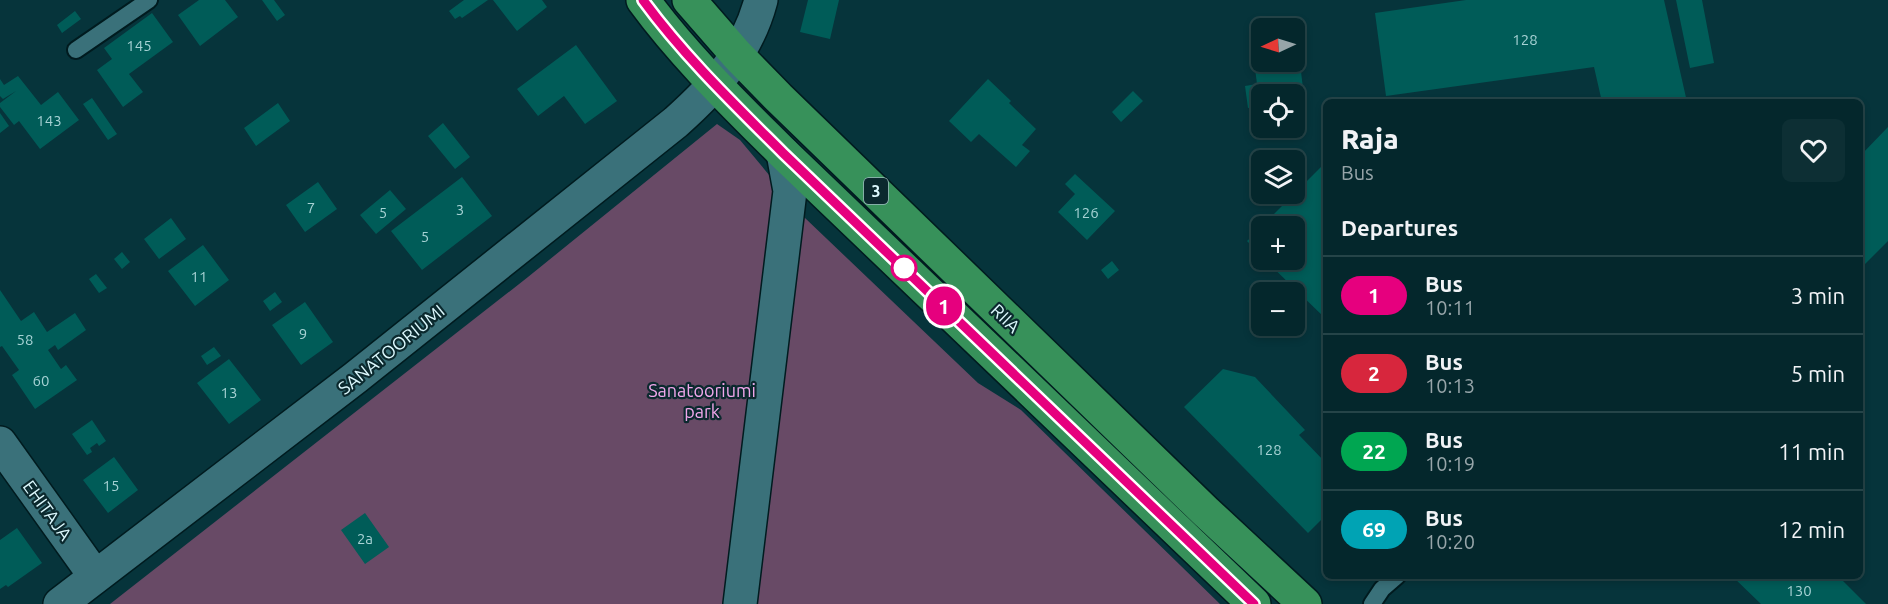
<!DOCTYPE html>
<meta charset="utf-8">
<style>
:root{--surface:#04272c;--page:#0d2f34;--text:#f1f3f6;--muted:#97a5a9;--line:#254448}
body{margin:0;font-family:Ubuntu,sans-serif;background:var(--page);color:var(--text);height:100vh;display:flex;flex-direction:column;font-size:22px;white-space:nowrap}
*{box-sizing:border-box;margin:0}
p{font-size:20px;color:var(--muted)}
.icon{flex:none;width:33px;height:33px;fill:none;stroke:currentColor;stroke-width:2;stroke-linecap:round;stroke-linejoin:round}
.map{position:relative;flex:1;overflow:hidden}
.sheet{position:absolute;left:1323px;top:99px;width:540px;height:480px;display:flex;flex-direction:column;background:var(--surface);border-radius:9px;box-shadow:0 3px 9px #0003,0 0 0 2px var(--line)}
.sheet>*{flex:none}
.badge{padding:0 12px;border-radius:20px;font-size:21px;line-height:39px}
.needle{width:39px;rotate:266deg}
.controls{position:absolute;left:1251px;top:18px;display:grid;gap:12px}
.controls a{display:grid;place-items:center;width:54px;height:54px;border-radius:9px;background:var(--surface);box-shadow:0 3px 9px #0003,0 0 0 2px var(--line);font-size:30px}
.map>.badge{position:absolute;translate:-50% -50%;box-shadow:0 0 0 3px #fff}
h2{padding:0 18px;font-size:22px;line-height:54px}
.round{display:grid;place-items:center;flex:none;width:63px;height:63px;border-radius:9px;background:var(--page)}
.overview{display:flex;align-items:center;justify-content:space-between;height:102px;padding:0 18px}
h1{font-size:28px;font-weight:800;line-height:45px}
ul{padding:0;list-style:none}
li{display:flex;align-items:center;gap:18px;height:78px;padding:0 18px;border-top:2px solid var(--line)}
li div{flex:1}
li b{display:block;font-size:22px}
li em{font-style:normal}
li .badge{min-width:66px;font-weight:700;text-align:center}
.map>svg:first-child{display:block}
.green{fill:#684a66}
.building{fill:#005c58}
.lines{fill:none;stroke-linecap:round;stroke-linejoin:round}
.service-casing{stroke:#001b1f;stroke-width:20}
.minor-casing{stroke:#001b1f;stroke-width:36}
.trunk-casing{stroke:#001b1f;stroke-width:36}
.service{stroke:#3a717a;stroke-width:16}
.minor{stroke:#3a717a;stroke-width:33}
.trunk{stroke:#37915a;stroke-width:33}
.line-casing{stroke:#fff;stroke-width:14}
.line{stroke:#e6007e;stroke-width:9}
.stop-dot{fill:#fff;stroke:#e6007e;stroke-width:3}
.labels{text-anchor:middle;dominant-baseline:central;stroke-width:4.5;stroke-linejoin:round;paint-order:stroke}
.number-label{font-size:15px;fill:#a6d2d4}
.shield{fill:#0b292e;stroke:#9ebbc0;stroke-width:1.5}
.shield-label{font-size:16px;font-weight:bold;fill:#ddf9fe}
.street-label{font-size:18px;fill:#ddf9fe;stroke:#0b292e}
.park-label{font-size:18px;fill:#f1a7eb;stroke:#0b292e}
</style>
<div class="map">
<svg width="1888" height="604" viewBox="0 0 1888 604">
<rect width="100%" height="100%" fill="#06343b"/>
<!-- green -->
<path class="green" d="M 717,124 L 740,140 L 805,218 L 978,383 L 1021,410 L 1220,604 L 110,604 L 528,277 Z"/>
<!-- building -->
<path class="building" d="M 199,0 L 225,0 L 238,17 L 200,46 L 178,15 Z
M 262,0 L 274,0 L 285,15 L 277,21 Z
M 464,0 L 488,0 L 462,18 L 460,16 L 455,19 L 449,11 Z
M 493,0 L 542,0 L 547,7 L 517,31 Z
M 808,0 L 839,0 L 830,39 L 800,32 Z
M 1466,0 L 1664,0 L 1687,102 L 1602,102 L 1594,67 L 1386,96 L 1375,13 Z
M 1676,0 L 1702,0 L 1714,63 L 1690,68 Z
M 75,11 L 81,19 L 62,33 L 57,25 Z
M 152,13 L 173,42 L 129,74 L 143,92 L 123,107 L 97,70 L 112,59 L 104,48 Z
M 576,45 L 617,101 L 585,124 L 564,96 L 538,116 L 517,89 Z
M 1294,47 L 1298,47 L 1303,88 L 1284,91 L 1284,94 L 1262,94 L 1262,106 L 1248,108 L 1245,86 L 1257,84 L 1253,53 L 1262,51 L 1262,62 L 1294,62 Z
M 18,76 L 41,105 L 58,92 L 79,120 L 40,149 L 19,121 L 14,125 L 0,107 L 0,103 L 16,91 L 3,99 L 0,96 L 0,79 L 4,85 Z
M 988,79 L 1011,101 L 1009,103 L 1036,129 L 1022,145 L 1030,151 L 1016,167 L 979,134 L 971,142 L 949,121 Z
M 1133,91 L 1143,101 L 1121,122 L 1112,112 Z
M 92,98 L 117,134 L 108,140 L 83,104 Z
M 278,103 L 290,121 L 256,146 L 244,128 Z
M 1262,108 L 1262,124 L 1254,126 L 1252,110 Z
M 0,113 L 9,126 L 0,133 Z
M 443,123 L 470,157 L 455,169 L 428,136 Z
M 1888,127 L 1888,241 L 1860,269 L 1860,156 Z
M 1324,164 L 1326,164 L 1326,319 L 1265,260 L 1294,260 L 1294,226 L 1262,226 Z
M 1075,174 L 1115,211 L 1087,240 L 1058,212 L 1075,194 L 1065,184 Z
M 462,177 L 492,216 L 422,270 L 391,231 Z
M 318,182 L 337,209 L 305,232 L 286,205 Z
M 390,190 L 406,209 L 376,234 L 360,215 Z
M 171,218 L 186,239 L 159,259 L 144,239 Z
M 1262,227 L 1262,256 L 1247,241 Z
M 203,245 L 229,280 L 195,306 L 168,271 Z
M 122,252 L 130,262 L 122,269 L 114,259 Z
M 1112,261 L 1119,270 L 1108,279 L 1101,270 Z
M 96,274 L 107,288 L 99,293 L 89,279 Z
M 0,290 L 21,321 L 34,312 L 47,332 L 75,313 L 86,330 L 58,350 L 55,345 L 48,350 L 61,369 L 66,365 L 77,380 L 35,409 L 12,375 L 19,370 L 2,346 L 0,347 Z
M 275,292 L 282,302 L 270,311 L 263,301 Z
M 305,302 L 333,342 L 301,365 L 272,325 Z
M 214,347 L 221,356 L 207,365 L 201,356 Z
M 229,359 L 261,400 L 229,424 L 197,383 Z
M 1223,369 L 1255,377 L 1305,430 L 1299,435 L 1326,463 L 1326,515 L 1308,533 L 1184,407 Z
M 92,420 L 106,441 L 99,446 L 97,443 L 90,448 L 92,452 L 87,455 L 72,434 Z
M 114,457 L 138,490 L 108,513 L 83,480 Z
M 365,513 L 389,547 L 365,564 L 341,530 Z
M 17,528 L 42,563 L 8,587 L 6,585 L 0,589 L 0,540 Z
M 1732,576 L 1838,576 L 1866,604 L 1761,604 Z"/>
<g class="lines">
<!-- service casing -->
<g class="service-casing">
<path id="service" d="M 76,50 L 149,0
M 1372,604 L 1382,589 L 1397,576"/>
</g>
<!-- minor casing -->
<g class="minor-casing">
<path id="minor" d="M 0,443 L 95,576
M 60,604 L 355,378 L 676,122 C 716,86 747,53 761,0
M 740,604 L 790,191 L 783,153"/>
</g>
<!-- trunk casing -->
<g class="trunk-casing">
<path id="trunk" d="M 643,0 C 684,56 734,104 783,153 L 1254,604
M 689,0 L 737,55 L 779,98 L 1205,511 L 1305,604"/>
</g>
<!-- service -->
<use href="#service" class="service"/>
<!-- minor -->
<use href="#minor" class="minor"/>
<!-- trunk -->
<use href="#trunk" class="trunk"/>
</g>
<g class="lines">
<!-- line casing -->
<g class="line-casing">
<path id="line" d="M 643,0 C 684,56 734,104 783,153 L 1254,604"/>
</g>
<!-- line -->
<use href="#line" class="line"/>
</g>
<!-- markers -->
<circle class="stop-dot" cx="904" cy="268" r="12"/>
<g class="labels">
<!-- number labels -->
<g class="number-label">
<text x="1525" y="39">128</text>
<text x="139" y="45">145</text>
<text x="49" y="120">143</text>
<text x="311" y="207">7</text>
<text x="460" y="209">3</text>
<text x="383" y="212">5</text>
<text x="1086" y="212">126</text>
<text x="425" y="236">5</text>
<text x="199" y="276">11</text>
<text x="303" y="333">9</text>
<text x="25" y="339">58</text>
<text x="41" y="380">60</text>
<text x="229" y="392">13</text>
<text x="1269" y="449">128</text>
<text x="111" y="485">15</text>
<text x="365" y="538">2a</text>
<text x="1799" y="590">130</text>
</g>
<!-- shield labels -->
<rect class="shield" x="864" y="178" width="24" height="26" rx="4.5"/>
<g class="shield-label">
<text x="876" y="191">3</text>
</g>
<!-- street labels -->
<g class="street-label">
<text transform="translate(1006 318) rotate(44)">RIIA</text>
<text transform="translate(391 349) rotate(-39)">SANATOORIUMI</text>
<text transform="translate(48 510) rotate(54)">EHITAJA</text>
</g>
<!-- park labels -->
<g class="park-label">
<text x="702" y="390">Sanatooriumi<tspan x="702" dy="21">park</tspan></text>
</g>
</g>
</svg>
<div class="controls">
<a><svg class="needle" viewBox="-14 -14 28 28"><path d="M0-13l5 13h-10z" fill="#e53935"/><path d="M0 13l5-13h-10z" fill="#97a5a9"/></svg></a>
<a><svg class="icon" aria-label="locate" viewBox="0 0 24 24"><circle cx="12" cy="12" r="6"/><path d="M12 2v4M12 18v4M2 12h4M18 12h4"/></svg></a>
<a><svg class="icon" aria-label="layers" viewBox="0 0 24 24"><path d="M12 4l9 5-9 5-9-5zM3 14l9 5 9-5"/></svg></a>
<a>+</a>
<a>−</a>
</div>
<b class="badge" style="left:944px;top:306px;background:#e6007e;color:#fff">1</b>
<section class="sheet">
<div class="overview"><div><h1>Raja</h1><p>Bus</p></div><a class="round"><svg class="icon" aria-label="heart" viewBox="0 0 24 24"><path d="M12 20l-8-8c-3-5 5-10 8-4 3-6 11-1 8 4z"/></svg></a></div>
<h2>Departures</h2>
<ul>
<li><span class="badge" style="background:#e6007e;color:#fff">1</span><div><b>Bus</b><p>10:11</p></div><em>3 min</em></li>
<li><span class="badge" style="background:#d7263d;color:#fff">2</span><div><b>Bus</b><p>10:13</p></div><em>5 min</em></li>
<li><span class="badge" style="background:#00a651;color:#fff">22</span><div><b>Bus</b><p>10:19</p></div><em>11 min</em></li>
<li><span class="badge" style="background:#00a3b4;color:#fff">69</span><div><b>Bus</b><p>10:20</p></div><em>12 min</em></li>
</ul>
</section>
</div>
